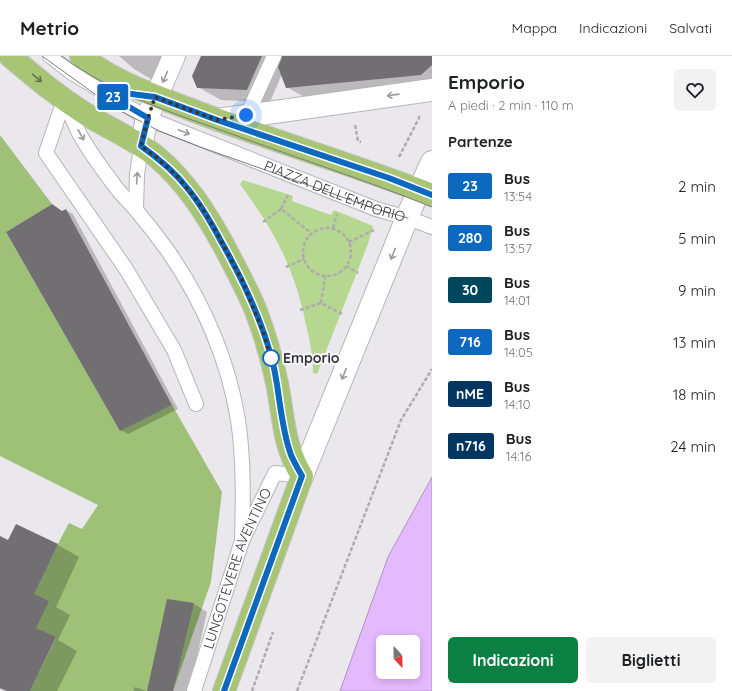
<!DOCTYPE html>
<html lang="it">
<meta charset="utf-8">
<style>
:root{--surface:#fff;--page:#f2f2f2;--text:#202124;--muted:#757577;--line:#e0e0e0;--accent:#0b8043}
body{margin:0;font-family:Quicksand,sans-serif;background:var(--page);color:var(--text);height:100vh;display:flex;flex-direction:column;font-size:15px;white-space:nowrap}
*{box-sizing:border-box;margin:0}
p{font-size:13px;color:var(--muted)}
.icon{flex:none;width:22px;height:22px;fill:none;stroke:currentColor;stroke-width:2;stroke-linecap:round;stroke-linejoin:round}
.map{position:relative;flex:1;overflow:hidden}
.side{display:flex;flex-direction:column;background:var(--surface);width:300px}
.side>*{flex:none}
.badge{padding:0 8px;border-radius:3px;font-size:14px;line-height:26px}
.needle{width:26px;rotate:158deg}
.tools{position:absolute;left:376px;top:579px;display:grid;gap:8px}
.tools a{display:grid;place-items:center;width:44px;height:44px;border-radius:6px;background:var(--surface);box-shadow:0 2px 10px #0003;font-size:20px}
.you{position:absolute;width:20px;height:20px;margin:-10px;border:3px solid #fff;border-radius:50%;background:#1a73e8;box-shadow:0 0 0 6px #1a73e833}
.map>.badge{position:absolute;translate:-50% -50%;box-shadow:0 0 0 2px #fff}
h2{padding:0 16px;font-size:15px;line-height:36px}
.round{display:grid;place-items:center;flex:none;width:42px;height:42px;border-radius:6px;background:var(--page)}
.head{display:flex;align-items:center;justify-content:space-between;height:68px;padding:0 16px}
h1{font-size:19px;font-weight:800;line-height:30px}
.action{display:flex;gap:8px;margin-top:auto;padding:8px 16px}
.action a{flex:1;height:46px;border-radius:6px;background:var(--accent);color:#fff;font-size:16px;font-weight:800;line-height:46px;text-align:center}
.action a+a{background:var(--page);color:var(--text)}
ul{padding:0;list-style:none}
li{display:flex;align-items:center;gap:12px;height:52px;padding:0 16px}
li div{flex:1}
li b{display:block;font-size:15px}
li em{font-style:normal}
li .badge{min-width:44px;font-weight:700;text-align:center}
header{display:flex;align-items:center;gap:24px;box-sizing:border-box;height:56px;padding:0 20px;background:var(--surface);border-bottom:1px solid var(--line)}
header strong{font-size:19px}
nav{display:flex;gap:22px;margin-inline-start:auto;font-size:14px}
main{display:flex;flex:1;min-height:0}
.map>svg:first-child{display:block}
.green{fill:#b6d78f}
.forest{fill:#9ec077}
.water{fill:#e5b9fe;stroke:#b091c2;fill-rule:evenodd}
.shadow{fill:#0003}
.building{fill:#726f73}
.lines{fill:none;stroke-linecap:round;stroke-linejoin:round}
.service-casing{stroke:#b7b4b8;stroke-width:16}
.minor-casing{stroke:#b7b4b8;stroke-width:24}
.secondary-casing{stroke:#b7b4b8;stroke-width:24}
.primary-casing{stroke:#c7c6c7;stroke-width:24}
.path{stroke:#aeacb0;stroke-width:2.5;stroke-dasharray:4 2;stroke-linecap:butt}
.service{stroke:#fff;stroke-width:14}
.minor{stroke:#fff;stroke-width:22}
.secondary{stroke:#fff;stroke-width:22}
.primary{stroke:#a7c575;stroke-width:22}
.tram{stroke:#7b7a7d;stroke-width:1}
.oneway{stroke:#9a9a9b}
.oneway2{stroke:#636f50}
.line-casing{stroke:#fff;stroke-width:9}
.line{stroke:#0c69bf;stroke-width:6}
.walk{stroke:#363537;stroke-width:4;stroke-dasharray:0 7.2}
.stop-dot{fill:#fff;stroke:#0c69bf;stroke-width:2}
.labels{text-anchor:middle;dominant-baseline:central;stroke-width:4;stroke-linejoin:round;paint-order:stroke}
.street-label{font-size:14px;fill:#363537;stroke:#f8f6fa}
.stop-label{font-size:14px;font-weight:bold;fill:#363537;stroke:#f8f6fa;text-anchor:start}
</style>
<header>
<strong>Metrio</strong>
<nav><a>Mappa</a><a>Indicazioni</a><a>Salvati</a></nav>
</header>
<main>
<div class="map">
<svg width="432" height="635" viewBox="0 0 432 635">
<rect width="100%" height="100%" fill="#ebe8ed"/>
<!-- green -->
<path class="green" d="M 243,124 L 293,140 L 292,145 L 331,159 L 334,154 L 373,170 L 368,188 L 317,318 L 313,317 C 313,300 310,285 306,269 C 295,213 274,174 240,128 Z"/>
<!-- forest -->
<path class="forest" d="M 0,79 L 52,148 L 6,176 L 120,374 L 172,349 L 222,436 L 211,526 L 173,635 L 30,635 L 56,582 L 36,572 L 32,537 L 69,467 L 82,473 L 98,449 L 0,400 Z"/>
<!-- water -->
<path class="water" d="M 432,421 L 432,635 L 340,635 L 388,501 ZM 383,586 L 413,586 L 413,616 L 383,616 Z"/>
<!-- shadow -->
<path class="shadow" d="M 119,0 L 181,0 L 156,26 L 134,13 Z
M 202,0 L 432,0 L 432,32 L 309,44 L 287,31 L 282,18 L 270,46 L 221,44 L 198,31 Z
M 66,154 L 73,158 L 178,353 L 128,378 L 121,374 Z
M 16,469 L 58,489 L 79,501 L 56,551 L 70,559 L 58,584 L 77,595 L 57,635 L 5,635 L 0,633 L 0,481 L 8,485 Z
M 194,548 L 207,556 L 189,635 L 148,635 Z
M 135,631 L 147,635 L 133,635 Z"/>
<!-- building -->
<path class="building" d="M 201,0 L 262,0 L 247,34 L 197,32 L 192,20 Z
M 282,0 L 432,0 L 432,9 L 421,19 L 286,32 L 278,11 Z
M 52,148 L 62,155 L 66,153 L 172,349 L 120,375 L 6,176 Z
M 16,468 L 58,488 L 34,538 L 49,545 L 36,572 L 56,581 L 30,635 L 7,635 L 0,632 L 0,480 L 8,484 Z
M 167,543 L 194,547 L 173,635 L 147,635 Z"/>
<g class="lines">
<!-- service casing -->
<g class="service-casing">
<g id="service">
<path id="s1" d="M 50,0 L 72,17 L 147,62 L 376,153 L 408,162 L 432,171"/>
<path d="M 64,44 L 46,97 L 126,213 L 174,294 L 196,348"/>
<path d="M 65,46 C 70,57 75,69 80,79 C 91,98 105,117 118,134 C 124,141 130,147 136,154 C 147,167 158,181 168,195 C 203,246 228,303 238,364 C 244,404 243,445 242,485"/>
<path d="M 247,59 L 274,0"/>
<path d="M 136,153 L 137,119 L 141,90"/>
<path id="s2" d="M 194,635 L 242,485 L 275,417 L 302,420"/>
</g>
</g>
<!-- minor casing -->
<g class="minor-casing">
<path id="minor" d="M 217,64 L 432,34
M 141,90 L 147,62 L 174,0"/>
</g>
<!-- secondary casing -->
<g class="secondary-casing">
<path id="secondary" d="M 302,420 L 411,152 L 432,106"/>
</g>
<!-- primary casing -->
<g class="primary-casing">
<path id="primary" d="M 10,0 C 36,22 61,43 89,60 C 112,74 136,84 157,101 C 186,126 206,157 224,190 C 235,211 247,233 256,255 C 265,279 272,303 277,327 C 284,362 283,389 302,420 L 224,635
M 81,0 C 114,26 151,38 189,53 C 269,84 352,108 432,139"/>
</g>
<!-- path -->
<path class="path" d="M 355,69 L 358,85 L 361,86
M 399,101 L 419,62 L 419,59
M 281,153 L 288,139
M 263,166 L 281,153 L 311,177
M 333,172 L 337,158
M303 196a24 24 0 1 1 48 0a24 24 0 1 1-48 0Z
M 349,186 L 374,174
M 346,210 L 358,217
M 286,211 L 304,203
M 321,247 L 325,220
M 300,254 L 321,247 L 342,258
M 252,635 L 273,576
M 297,635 L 401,364 L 432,313"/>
<!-- service -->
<use href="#service" class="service"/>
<!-- minor -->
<use href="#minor" class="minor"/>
<!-- secondary -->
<use href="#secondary" class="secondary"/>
<!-- primary -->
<use href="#primary" class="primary"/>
<!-- tram -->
<path class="tram" d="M 42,0 L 113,51 L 159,75 L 203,92 L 376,153 L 408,162
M 61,0 C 114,38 169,56 229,77 C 297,102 365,124 432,151"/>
</g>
<!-- one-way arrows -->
<defs><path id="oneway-shaft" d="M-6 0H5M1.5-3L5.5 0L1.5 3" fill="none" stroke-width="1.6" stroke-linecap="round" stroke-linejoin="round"/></defs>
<g class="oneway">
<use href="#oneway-shaft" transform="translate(165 21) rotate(114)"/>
<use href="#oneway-shaft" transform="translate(393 39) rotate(172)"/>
<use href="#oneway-shaft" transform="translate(184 76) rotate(22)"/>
<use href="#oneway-shaft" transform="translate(81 79) rotate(61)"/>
<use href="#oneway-shaft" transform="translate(137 122) rotate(-86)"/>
<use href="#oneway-shaft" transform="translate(393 198) rotate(112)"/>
<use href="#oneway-shaft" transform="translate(344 318) rotate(112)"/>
</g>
<use class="oneway2" href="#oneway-shaft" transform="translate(37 22) rotate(39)"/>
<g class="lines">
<!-- line casing -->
<g class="line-casing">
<path id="line" d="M 224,635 L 302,420 C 298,413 294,406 291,399 C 281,372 280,340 274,312 C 264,268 244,226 222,187 C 212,168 201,149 188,133 C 175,116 158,102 141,90 L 148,62 L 100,34 L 155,41 L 217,64 L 389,122 L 432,139"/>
</g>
<!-- line -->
<use href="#line" class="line"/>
<!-- walk -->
<path class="walk" d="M 246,59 L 217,64 L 155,41 L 148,62 L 141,90 L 156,101 L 177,120 L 196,143 L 212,168 L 242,224 L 264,278 L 271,302"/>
</g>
<!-- markers -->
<circle class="stop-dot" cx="271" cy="302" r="8"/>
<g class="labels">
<!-- street labels -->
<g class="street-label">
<text stroke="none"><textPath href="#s1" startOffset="317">PIAZZA DELL'EMPORIO</textPath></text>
<text stroke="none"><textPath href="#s2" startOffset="130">LUNGOTEVERE AVENTINO</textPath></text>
</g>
<!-- stop labels -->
<g class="stop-label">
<text x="283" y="302">Emporio</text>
</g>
</g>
</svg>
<div class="tools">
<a><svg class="needle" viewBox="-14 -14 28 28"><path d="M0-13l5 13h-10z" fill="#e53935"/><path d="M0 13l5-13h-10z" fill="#757577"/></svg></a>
</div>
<div class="you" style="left:246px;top:59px"></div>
<b class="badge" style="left:113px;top:41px;background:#0c69bf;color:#fff">23</b>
</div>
<section class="side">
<div class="head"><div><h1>Emporio</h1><p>A piedi · 2 min · 110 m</p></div><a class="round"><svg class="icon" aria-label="heart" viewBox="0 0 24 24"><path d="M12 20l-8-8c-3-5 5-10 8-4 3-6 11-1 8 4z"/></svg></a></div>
<h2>Partenze</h2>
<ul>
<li><span class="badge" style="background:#0c69bf;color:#fff">23</span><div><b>Bus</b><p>13:54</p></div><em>2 min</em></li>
<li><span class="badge" style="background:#0c69bf;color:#fff">280</span><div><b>Bus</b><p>13:57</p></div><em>5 min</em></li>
<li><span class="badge" style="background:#00475d;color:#fff">30</span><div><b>Bus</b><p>14:01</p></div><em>9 min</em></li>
<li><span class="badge" style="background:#0c69bf;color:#fff">716</span><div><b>Bus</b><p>14:05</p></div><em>13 min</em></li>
<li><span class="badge" style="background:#00365f;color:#fff">nME</span><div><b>Bus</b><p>14:10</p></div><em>18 min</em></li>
<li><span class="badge" style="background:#00365f;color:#fff">n716</span><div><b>Bus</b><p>14:16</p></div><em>24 min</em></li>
</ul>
<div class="action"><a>Indicazioni</a><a>Biglietti</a></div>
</section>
</main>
